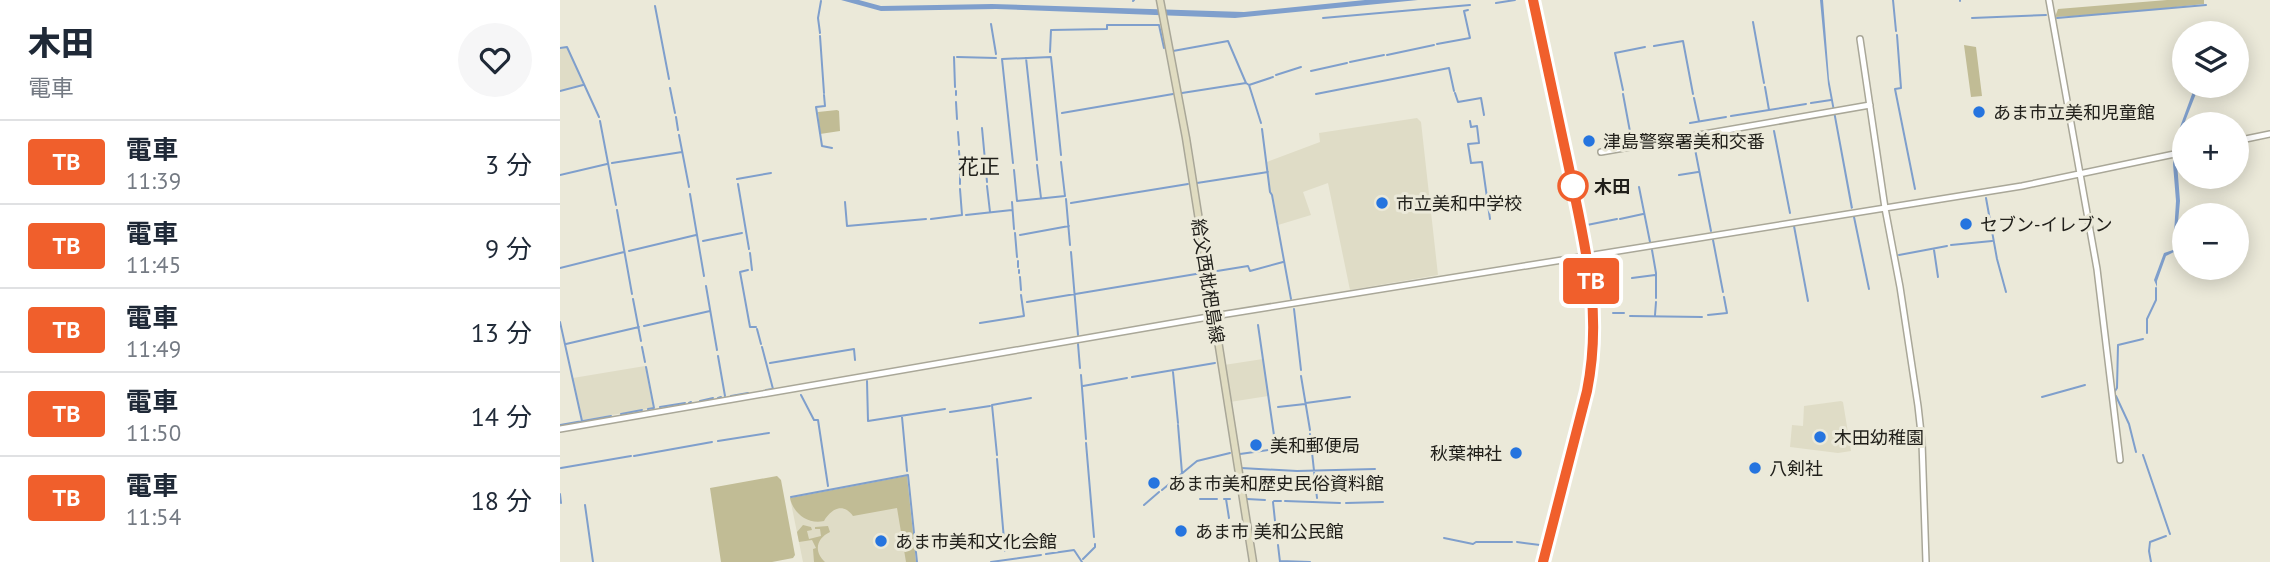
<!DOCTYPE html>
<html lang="ja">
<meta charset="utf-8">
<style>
:root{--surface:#fff;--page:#f6f6f7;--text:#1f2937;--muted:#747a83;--line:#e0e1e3}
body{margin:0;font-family:"PT Sans","Noto Sans JP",sans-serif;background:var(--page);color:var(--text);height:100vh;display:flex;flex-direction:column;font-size:26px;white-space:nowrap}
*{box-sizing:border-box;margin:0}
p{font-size:23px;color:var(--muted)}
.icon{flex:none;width:38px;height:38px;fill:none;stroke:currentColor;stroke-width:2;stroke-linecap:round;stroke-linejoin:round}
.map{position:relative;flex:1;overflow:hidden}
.panel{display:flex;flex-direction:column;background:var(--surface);width:560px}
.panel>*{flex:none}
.badge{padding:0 14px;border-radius:5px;font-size:24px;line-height:46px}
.controls{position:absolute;left:1612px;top:21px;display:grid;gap:14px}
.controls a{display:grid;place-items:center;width:77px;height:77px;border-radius:50%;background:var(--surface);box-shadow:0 4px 18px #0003;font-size:35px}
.map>.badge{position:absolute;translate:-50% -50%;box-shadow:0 0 0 4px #fff}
.round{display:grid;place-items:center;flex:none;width:74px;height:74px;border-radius:37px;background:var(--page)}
.summary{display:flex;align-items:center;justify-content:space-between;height:119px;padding:0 28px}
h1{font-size:33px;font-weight:800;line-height:52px}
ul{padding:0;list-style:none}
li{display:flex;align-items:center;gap:21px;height:84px;padding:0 28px;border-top:2px solid var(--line)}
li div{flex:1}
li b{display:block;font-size:26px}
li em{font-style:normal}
li .badge{min-width:77px;font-weight:700;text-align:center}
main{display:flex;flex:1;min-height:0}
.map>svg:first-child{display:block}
.built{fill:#dfdcc6}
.green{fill:#c1bc95}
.water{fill:#7f9fcc}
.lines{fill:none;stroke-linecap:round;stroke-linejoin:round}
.stream{stroke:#7f9fcc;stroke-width:2}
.tertiary-casing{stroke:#a9a798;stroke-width:8}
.secondary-casing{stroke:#a9a798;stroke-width:9}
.tertiary{stroke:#fff;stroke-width:5}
.secondary{stroke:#e0dcc1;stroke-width:6}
.rail-casing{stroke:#5d5b53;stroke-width:4.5}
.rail{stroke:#ebe9d9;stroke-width:2;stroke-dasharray:5;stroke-linecap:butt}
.line-casing{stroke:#fff;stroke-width:16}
.line{stroke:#f05f2c;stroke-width:10}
.poi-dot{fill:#2574df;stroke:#ebe9d9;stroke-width:2.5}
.stop-dot{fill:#fff;stroke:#f05f2c;stroke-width:3.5}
.labels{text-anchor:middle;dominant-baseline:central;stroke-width:6;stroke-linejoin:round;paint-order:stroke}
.poi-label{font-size:18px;fill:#21201b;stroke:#ebe9d9;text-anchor:start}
.stop-label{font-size:18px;font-weight:bold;fill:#21201b;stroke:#ebe9d9;text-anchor:start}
.street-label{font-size:18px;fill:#21201b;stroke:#ebe9d9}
.quarter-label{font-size:21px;fill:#21201b;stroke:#ebe9d9}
</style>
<main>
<section class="panel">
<div class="summary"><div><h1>木田</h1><p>電車</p></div><a class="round"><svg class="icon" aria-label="heart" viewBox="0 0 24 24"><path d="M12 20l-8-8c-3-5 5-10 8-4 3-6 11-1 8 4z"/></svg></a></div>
<ul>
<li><span class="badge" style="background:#f05f2c;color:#fff">TB</span><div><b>電車</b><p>11:39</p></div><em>3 分</em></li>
<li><span class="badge" style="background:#f05f2c;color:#fff">TB</span><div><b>電車</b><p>11:45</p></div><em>9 分</em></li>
<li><span class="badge" style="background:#f05f2c;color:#fff">TB</span><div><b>電車</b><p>11:49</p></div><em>13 分</em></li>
<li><span class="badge" style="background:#f05f2c;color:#fff">TB</span><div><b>電車</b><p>11:50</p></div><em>14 分</em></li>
<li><span class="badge" style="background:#f05f2c;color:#fff">TB</span><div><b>電車</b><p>11:54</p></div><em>18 分</em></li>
</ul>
</section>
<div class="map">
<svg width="1710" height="562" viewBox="0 0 1710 562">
<rect width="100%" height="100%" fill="#ebe9d9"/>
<!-- built -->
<path class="built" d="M 7,47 L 23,85 L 0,91 L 0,49 Z
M 857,118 L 861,122 L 878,275 L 790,290 L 768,183 L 743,192 L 751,215 L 718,225 L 713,195 L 710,192 L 707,162 L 760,142 L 759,133 Z
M 703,359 L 708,396 L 670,402 L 664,365 Z
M 85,366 L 93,408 L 22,420 L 13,378 Z
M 1281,401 L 1283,402 L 1291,451 L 1278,453 L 1230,447 L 1232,425 L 1243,426 L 1244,406 Z
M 347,476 L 356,562 L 243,562 L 230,498 Z"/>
<!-- green -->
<path class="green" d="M 1607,0 L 1644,0 L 1644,4 L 1550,14 L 1495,17 L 1498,9 Z
M 1404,45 L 1416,47 L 1422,96 L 1411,97 Z
M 277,110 L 279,111 L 280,131 L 260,134 L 258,112 Z
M 217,476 L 221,480 L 235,555 L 233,558 L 212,562 L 161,562 L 150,488 Z
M 347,476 L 356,562 L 346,562 L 337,508 L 293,516 C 283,502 271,509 264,521 C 248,525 233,513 230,498 Z
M 243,525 L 251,527 L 252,530 L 247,531 L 249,539 L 261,536 L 260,529 L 255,529 L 255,527 L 268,526 L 270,532 C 257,538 253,551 265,562 L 254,562 L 253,549 L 256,548 L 252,540 L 239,542 L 237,532 Z"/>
<!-- water -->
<path class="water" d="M 281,0 L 299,0 L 321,6 L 432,4 L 684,12 L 805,0 L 858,0 L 675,18 L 436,9 L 321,11 Z
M 1260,0 L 1263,0 L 1269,79 L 1293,208 L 1291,209 L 1268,84 Z
M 1635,86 L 1639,86 L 1624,124 L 1617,163 L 1620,201 L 1617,233 L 1624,235 L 1624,239 L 1616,240 L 1616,251 L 1606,256 L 1597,281 L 1597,287 L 1594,280 L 1604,253 L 1613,250 L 1616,201 L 1613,164 L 1620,127 Z"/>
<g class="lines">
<!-- stream -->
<path class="stream" d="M 1333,0 L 1336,31
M 573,1 L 574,0
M 1400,1 L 1400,0
M 936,3 L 955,0
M 95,6 L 109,79
M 763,18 L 910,5
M 1412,18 L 1486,15
M 1497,18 L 1646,5
M 1193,22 L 1204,83
M 431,24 L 436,54
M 260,33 L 258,18 L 261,1
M 1337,35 L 1341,88 L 1335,89 L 1355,189
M 260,36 L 264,93
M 877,44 L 910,38 L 904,11 L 908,10
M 1094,46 L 1123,41 L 1133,94
M 0,48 L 7,47 L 39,117
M 613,51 L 668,41 L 686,83
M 490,52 L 491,30 L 547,29 L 547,25 L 599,25 L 604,48
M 827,55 L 874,45
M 394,57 L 395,87
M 397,57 L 436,58
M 466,58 L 477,160
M 790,62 L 824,55
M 751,71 L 787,63
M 716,75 L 741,67
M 689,85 L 701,123
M 1205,87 L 1209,110
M 110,88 L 115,113
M 1063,90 L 1055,53 L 1085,47
M 0,91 L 23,85
M 396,91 L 396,95
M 622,93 L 686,83 L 689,85 L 713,77
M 895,93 L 898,102 L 921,98 L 924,115
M 756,94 L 889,68 L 894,91
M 1063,94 L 1071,137
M 264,95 L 265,106 L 256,107 L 262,146 L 272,148
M 1134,98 L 1139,121
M 396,102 L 397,119
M 1251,103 L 1271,100
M 502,113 L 613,94
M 1171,116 L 1246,104
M 116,117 L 118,130
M 40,121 L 56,205
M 910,121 L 911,127 L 917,126 L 919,143 L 908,144 L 911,163 L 922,162 L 930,219
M 1130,123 L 1166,117
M 422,128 L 427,182
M 702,129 L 710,192 L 712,195 L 731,299
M 1214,131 L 1230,213
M 398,132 L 399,145
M 119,135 L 129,187
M 1134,144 L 1151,231
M 399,151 L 400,167
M 52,163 L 122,152
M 453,163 L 442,59 L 491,57 L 501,155
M 477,165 L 481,198
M 454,170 L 457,201 L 505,196 L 501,162
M 400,174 L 400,184
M 0,175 L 47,164
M 1119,175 L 1138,172
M 177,179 L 211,173
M 637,183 L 708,172
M 178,184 L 189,249
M 427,186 L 430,212
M 1079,187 L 1090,242
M 130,194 L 144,276
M 1426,198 L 1437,259 L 1446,292
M 506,199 L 510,245
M 285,202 L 287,226 L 366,219
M 452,202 L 454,229
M 511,203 L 628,184
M 57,210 L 72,294
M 406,215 L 452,210
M 1294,217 L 1309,289
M 371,219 L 402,215 L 400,189
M 1060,219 L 1083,214
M 1027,225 L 1057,219
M 1234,226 L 1248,301
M 455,233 L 457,257
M 460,235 L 509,226
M 1153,240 L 1163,292
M 143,241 L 182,233
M 1391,245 L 1432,241
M 1092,250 L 1096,273 L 1096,298
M 1374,250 L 1378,277
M 69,251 L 136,235
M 511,252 L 518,335
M 190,253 L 192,270
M 1339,255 L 1387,246
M 458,261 L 458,267
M 0,268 L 64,252
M 188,270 L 180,272 L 190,327 L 196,327
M 459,270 L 459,273
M 651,272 L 688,266 L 690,271 L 723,262
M 460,277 L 461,290
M 1072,278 L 1095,275
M 146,286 L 157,350
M 73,299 L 81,341
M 467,302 L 642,273
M 734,309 L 741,370
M 1037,313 L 1038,313
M 1053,313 L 1064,313
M 1095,315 L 1096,302
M 1148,315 L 1167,313 L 1164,297
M 1070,316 L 1142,317
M 0,322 L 22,421
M 420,323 L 464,316 L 461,295
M 84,326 L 150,311
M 197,329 L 201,344
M 1587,333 L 1587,319 L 1596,300 L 1596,288
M 6,344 L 79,327
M 518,344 L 520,368
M 82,347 L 85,362
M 202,347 L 213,389 L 206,390
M 158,356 L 165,396
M 210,363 L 294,349 L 295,360
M 86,367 L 94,408 L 88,409
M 613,372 L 618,423
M 521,375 L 526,439
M 741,376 L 750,430
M 572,377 L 655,363
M 307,381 L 308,421 L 385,409
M 523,386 L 567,378
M 1555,391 L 1557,388 L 1558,345 L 1583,339
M 241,395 L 254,420 L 258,420 L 268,486
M 171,396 L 188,393
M 1556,396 L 1569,424 L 1576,452
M 1482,397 L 1525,385
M 158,398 L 161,397
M 140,401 L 153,398
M 129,403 L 131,402
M 746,403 L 790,397
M 100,407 L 125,403
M 718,407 L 745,404
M 390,412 L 430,406
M 61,414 L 82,410
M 342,417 L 347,471
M 0,425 L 51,416
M 618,425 L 622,473
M 750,434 L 757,498
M 158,441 L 209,433
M 526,443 L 534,537
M 680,454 L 716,449 L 698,325
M 437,455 L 432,405 L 471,398
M 1583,455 L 1610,534
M 74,456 L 152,442
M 437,459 L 445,551
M 1,468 L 71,456
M 681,468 L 737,471 L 815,469
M 602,490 L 637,461 L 670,453
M 0,494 L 1,503
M 231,497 L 348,475 L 357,562
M 640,499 L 657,499
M 664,499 L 670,499
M 666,499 L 669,518
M 687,499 L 705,500
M 714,501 L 721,501
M 725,501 L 780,503
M 713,502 L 717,540
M 786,503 L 823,502
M 25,505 L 33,562
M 584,505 L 599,492
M 884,538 L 913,544 L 916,542 L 952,542
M 957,542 L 980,545
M 718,545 L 720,562
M 486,554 L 514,550 L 522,562
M 523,559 L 535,547 L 535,544
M 720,561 L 750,562
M 431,562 L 481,555
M 1591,562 L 1589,551 L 1590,542 L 1606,536"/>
<!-- tertiary casing -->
<g class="tertiary-casing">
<path id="tertiary" d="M 1489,0 L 1537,269 L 1560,460
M 1300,39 L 1325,208 L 1340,287 L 1358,406 L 1362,442 L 1366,562
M 1676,141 L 1710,134
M 1041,152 L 1310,105
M 0,429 L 654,316 L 1462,186 L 1624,152"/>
</g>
<!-- secondary casing -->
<g class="secondary-casing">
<path id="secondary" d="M 600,0 L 626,138 L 693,562"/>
</g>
<!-- tertiary -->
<use href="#tertiary" class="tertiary"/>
<!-- secondary -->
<use href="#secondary" class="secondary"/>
<!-- rail casing -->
<g class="rail-casing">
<path id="rail" d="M 973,0 C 985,58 998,116 1010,174 C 1026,251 1043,311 1027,391 L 983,562"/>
</g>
<!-- rail -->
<use href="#rail" class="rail"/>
</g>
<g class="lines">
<!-- line casing -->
<g class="line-casing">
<path id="line" d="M 973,0 C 985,56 997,112 1009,168 C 1025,247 1043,311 1027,391 L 983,562"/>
</g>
<!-- line -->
<use href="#line" class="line"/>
</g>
<!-- markers -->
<g class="poi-dot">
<circle cx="1419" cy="112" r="7"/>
<circle cx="1029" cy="141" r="7"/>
<circle cx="822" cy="203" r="7"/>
<circle cx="1406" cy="224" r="7"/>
<circle cx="1260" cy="437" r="7"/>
<circle cx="696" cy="445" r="7"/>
<circle cx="956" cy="453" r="7"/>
<circle cx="1195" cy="468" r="7"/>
<circle cx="594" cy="483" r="7"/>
<circle cx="621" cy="531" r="7"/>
<circle cx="321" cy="541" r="7"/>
</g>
<circle class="stop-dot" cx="1013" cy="186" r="14"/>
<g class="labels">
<!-- poi labels -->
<g class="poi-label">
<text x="1433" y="112">あま市立美和児童館</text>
<text x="1043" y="141">津島警察署美和交番</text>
<text x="836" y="203">市立美和中学校</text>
<text x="1420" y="224">セブン-イレブン</text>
<text x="1274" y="437">木田幼稚園</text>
<text x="710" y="445">美和郵便局</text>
<text x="942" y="453" text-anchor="end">秋葉神社</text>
<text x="1209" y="468">八剣社</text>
<text x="608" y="483">あま市美和歴史民俗資料館</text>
<text x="635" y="531">あま市 美和公民館</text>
<text x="335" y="541">あま市美和文化会館</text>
</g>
<!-- stop labels -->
<g class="stop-label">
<text x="1034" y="186">木田</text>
</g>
<!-- street labels -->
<g class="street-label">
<text transform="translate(648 281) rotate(81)">給父西枇杷島線</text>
</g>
<!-- quarter labels -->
<g class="quarter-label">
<text x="419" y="166">花正</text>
</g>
</g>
</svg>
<div class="controls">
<a><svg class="icon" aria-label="layers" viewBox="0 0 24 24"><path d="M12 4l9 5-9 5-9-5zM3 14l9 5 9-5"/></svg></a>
<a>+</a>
<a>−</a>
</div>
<b class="badge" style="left:1031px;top:281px;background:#f05f2c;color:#fff">TB</b>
</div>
</main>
